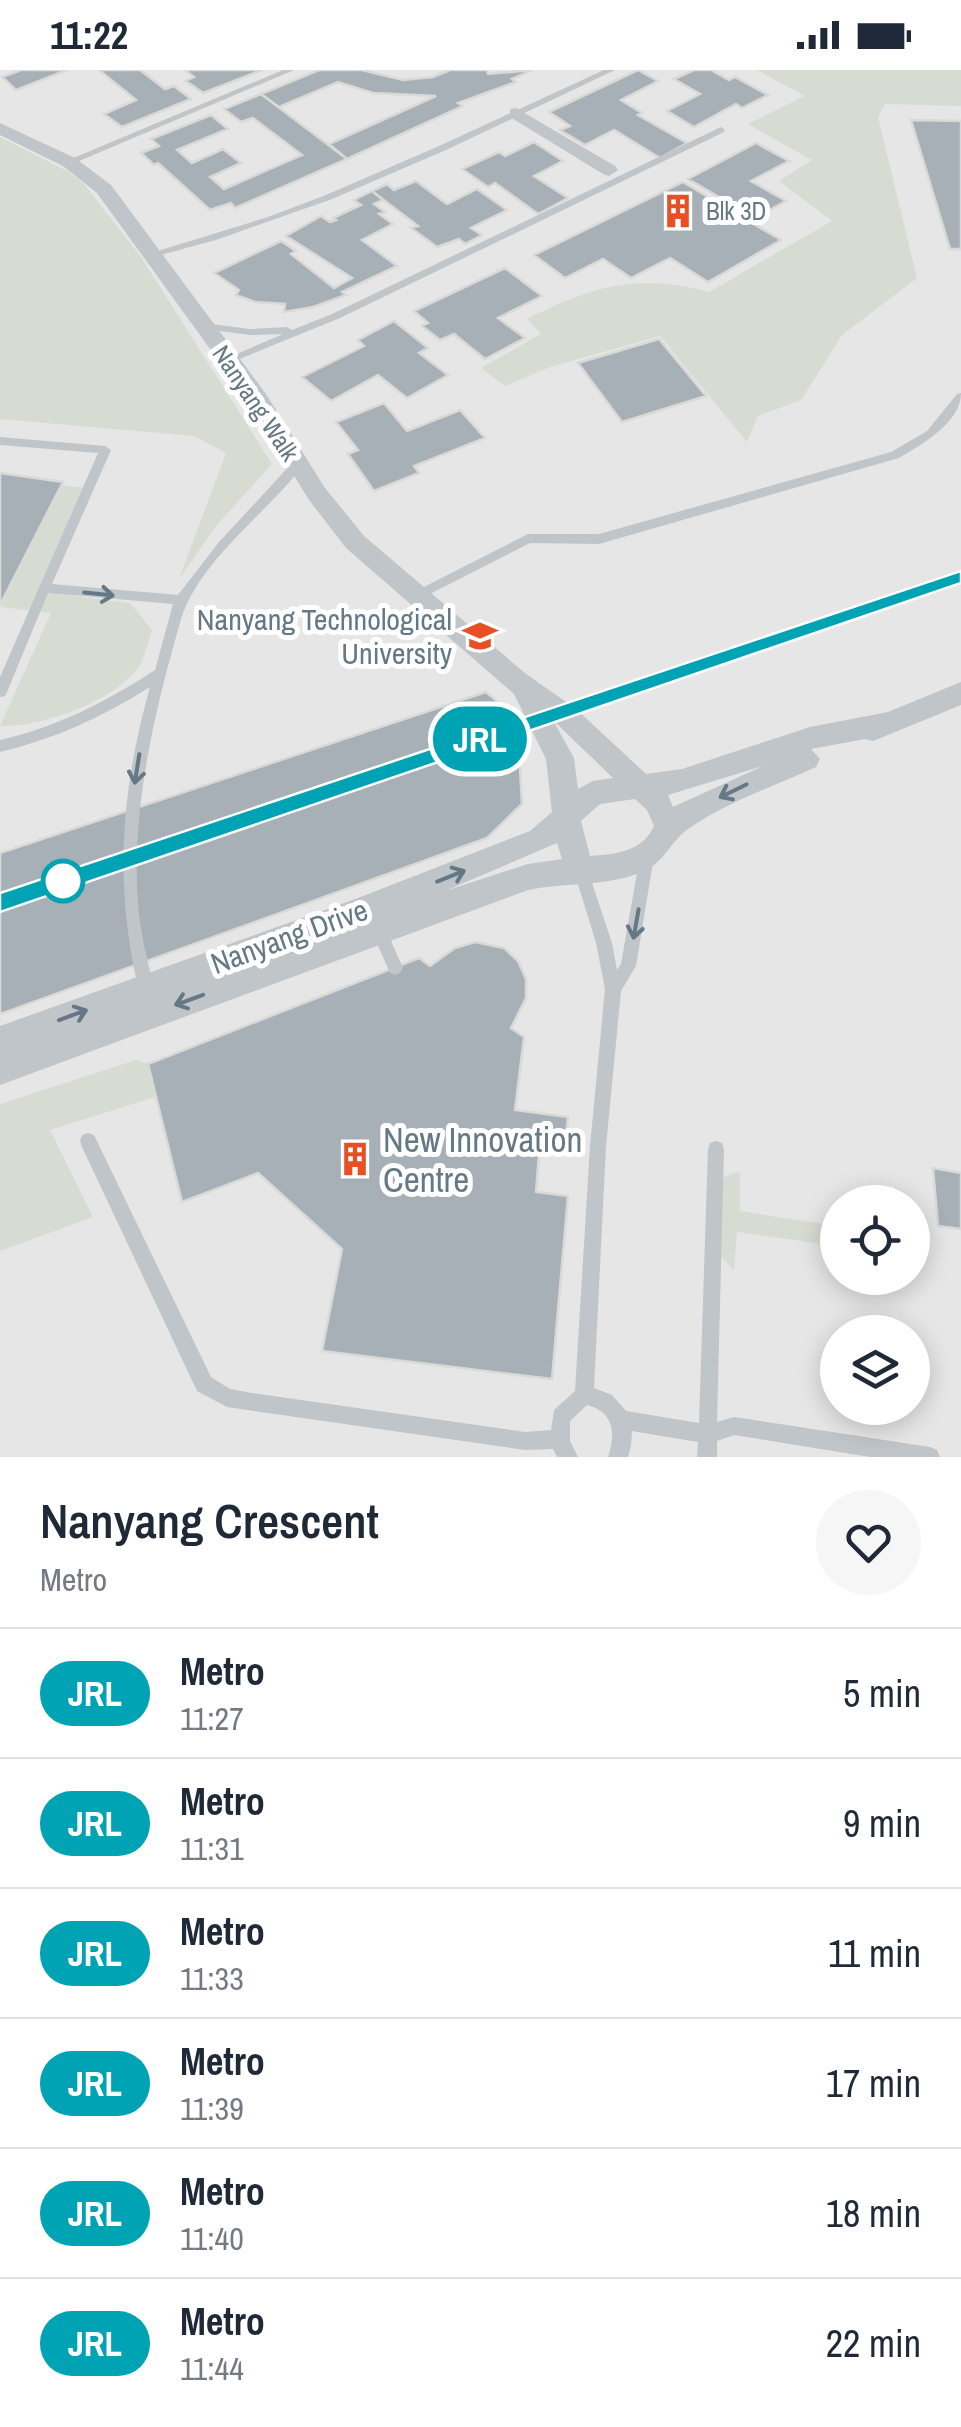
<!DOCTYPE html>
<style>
:root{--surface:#fff;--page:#f6f6f7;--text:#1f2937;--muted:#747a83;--line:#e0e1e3}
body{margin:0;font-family:"Archivo Narrow",sans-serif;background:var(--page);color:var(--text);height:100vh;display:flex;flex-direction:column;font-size:38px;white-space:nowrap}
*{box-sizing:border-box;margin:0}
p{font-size:32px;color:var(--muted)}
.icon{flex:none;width:55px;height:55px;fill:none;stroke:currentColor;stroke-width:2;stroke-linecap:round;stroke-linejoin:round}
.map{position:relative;height:1387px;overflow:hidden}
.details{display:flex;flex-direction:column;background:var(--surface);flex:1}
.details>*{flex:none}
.badge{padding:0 20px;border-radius:32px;font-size:35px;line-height:65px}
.controls{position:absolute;left:820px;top:1115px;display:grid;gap:20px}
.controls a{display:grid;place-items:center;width:110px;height:110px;border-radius:50%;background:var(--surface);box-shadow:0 5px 25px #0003;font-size:50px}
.map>.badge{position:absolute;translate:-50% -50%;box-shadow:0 0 0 5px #fff}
.round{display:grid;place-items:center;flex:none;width:105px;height:105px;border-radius:52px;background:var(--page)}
.headline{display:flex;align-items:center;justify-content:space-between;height:170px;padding:0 40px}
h1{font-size:48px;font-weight:600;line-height:75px}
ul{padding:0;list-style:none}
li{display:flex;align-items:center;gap:30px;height:130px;padding:0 40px;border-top:2px solid var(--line)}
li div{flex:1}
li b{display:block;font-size:38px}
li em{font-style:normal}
li .badge{min-width:110px;font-weight:700;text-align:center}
.status{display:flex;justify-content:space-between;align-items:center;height:70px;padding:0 50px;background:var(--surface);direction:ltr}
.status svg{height:28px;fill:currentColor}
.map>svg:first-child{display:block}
.built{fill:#e5e6e5;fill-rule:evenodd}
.green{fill:#d7dcd3}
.building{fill:#a7b0b6;stroke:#d9d9d6;stroke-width:2.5}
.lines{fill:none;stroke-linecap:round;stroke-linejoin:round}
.lane{fill:#c0c5c9;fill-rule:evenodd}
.street{fill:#c0c5c9;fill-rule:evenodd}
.oneway{stroke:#657886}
.line{fill:#00a3b4;stroke:#fff;stroke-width:2.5}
.stop-dot{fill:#fff;stroke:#00a3b4;stroke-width:5}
.labels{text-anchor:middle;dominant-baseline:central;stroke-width:10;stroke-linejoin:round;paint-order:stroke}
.far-poi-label{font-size:25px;fill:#657886;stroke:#fff;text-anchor:start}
.far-street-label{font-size:25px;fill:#657886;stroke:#fff}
.poi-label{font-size:30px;fill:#657886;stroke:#fff;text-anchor:end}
.street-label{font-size:30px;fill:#657886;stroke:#fff}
.near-poi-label{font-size:35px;fill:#657886;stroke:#fff;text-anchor:start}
</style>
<div class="status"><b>11:22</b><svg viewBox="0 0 49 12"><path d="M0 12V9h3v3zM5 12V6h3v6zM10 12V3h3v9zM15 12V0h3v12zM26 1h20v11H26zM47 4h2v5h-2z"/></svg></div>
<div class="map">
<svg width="961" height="1387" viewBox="0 0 961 1387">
<rect width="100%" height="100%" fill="#f7f7f4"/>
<!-- built -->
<path class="built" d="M 0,0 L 961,0 L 961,1387 L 0,1387 ZM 838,1132 L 912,1132 L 912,1208 L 838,1208 ZM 838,1262 L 912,1262 L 912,1338 L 838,1338 Z"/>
<!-- green -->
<path class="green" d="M 757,0 L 961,0 L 961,36 L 885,34 L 878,47 L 917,208 L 842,265 L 801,330 L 758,346 L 747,372 L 660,266 L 550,297 L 505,316 L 481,298 L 541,264 L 527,249 C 590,217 638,202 709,222 L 832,151 L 779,111 L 812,90 L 748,54 L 805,26 Z
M 0,67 L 69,102 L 84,114 L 141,187 L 272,394 L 216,456 L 179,509 L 226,383 L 194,366 L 0,349 Z
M 58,415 L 88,418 L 42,522 L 130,533 L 152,560 C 148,571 145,588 138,598 C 112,632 42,657 0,656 L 51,543 L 1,537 Z
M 136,990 L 148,994 L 155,1027 L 50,1060 L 93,1147 L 0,1181 L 0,1034 Z
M 736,1102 L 740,1103 L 740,1141 L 837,1156 L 837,1176 L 737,1162 L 734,1200 L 720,1185 L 721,1109 Z"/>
<!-- building -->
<path class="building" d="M 21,0 L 67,0 L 16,20 L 2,7 Z
M 99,0 L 140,0 L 165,19 L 174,16 L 191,29 L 122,57 L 104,44 L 136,30 Z
M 185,0 L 262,0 L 203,23 L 186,11 L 194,7 Z
M 319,0 L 362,0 L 403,10 L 433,7 L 450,0 L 487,0 L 488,4 L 532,0 L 512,9 L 516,12 L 458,33 L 463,36 L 347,89 L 329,74 L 436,26 L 373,23 L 338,12 L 279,37 L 261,24 Z
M 638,0 L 658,11 L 621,30 L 642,43 L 638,45 L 687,73 L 660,88 L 614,60 L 585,75 L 560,60 L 570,56 L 549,42 Z
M 694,0 L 711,0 L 729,10 L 735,7 L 768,25 L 742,38 L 736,34 L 694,57 L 667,41 L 700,24 L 674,9 Z
M 261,24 L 347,89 L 235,138 L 231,133 L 210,140 L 158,93 L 154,95 L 141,83 L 159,76 L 151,69 L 211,45 L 228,59 L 177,80 L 192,93 L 223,79 L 241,93 L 210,107 L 224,119 L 302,85 L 253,48 L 241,52 L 224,39 Z
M 911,50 L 961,51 L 961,179 L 950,179 Z
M 534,72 L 563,91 L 534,106 L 568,128 L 538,144 L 495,113 L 488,117 L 462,99 L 499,82 L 505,86 Z
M 756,73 L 789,91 L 751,111 L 786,131 L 755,148 L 688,109 Z
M 416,111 L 447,134 L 477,119 L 507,140 L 471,158 L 482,165 L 465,174 L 459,169 L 437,177 L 411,158 L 418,156 L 372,121 L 387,114 L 394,120 Z
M 683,112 L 781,170 L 708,212 L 670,188 L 631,208 L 603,189 L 565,208 L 534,185 Z
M 372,121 L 383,130 L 374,134 L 385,142 L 379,144 L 393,154 L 362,170 L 397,196 L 342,222 L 346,225 L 313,237 L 284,242 L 285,234 L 255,232 L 236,225 L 239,220 L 214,203 L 281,171 L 296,181 L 291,184 L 334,218 L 352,208 L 286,166 L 321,146 L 330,152 L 336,150 L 333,148 L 361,135 L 354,130 Z
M 505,198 L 542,226 L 498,248 L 525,268 L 485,289 L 454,264 L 440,270 L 422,256 L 428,253 L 414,241 Z
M 394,251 L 428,278 L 419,283 L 448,305 L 407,328 L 378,305 L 331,331 L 302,307 L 364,276 L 358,270 Z
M 659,269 L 706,326 L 622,352 L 578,293 Z
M 384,333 L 407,361 L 460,340 L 485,368 L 414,396 L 419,403 L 374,421 L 348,384 L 358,380 L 336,352 Z
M 0,403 L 63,412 L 0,535 Z
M 486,622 L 517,648 L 522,734 L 487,768 L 0,944 L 0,783 Z
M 475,872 L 504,878 L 518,891 L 526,909 L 526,928 L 511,958 L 524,967 L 515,1040 L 568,1047 L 565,1075 L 540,1071 L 536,1122 L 568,1126 L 552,1309 L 322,1281 L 342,1179 L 258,1103 L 182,1132 L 148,994 L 419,888 L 430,896 L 455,878 Z
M 933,1098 L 961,1103 L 961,1159 L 938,1156 Z"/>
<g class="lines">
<!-- lane -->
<path class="lane" d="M 283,0 L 294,0 L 72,94 L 64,92 Z
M 604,0 L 615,0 L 446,80 L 332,129 L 216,170 L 153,187 L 148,184 L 268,147 L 326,125 L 439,76 Z
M 721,57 L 725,60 L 724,62 L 340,248 L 232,292 L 224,292 L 223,290 L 283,264 L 250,265 L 204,259 L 199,256 L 204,253 L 250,259 L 287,257 L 292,260 L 332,244 Z
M 961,323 C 961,353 922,374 899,388 L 599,474 L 530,473 L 420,529 L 412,529 L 410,526 L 412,523 L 528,464 L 599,464 L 891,382 L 927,361 L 957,324 Z
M 0,367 L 105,376 L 111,380 L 52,514 L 178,525 L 219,472 L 294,391 L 298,390 L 304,394 C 267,444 201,488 181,549 C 155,641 131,736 138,833 C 140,861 147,889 154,917 L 151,922 L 146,924 L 141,922 L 138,917 C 114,813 121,720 150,617 C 103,647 54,669 0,682 L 0,670 C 57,657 106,632 155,600 L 173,534 L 48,523 L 7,622 L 5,626 L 0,627 L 0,607 L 98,383 L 0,375 Z
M 647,779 L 652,781 L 654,786 L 636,896 L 621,921 L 606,1076 L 594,1318 L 612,1325 L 626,1341 L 699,1353 L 708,1079 L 710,1073 L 716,1071 L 722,1073 L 724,1079 L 717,1352 L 734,1347 L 930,1377 L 937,1380 L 940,1387 L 870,1387 L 734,1365 L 717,1371 L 717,1387 L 697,1387 L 698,1372 L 632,1361 L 631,1376 L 628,1387 L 608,1387 C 616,1363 614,1342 587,1335 L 570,1351 L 570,1371 L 578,1387 L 557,1387 L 553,1379 L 525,1380 L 227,1337 L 197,1321 L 82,1077 L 80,1071 L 82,1065 L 88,1063 L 94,1065 L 211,1307 L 230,1319 L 252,1323 L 525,1362 L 551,1360 L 554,1340 L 575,1321 L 590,1076 L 605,919 L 596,873 L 573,798 L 575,793 L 580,791 L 585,793 L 587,798 L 612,873 L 617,900 L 621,894 L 640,786 L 642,781 Z
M 379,853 L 384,855 L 403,898 L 400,903 L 395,905 L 390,903 L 371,860 L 374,855 Z"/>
<!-- street -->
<path class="street" d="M 516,38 L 615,96 L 618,100 L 609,106 L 603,104 L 510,47 L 510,39 Z
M 0,53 L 75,88 L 111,115 L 266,324 L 325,418 L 364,466 L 526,604 L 575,638 L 646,704 L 682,699 L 810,657 L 888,642 L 961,612 L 961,635 L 873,671 L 865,669 L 811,679 L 820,689 L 816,697 C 774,716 728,732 691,757 C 670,770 667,791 642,802 C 606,817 565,812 528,820 L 0,1015 L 0,956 L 358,828 L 530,761 L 552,742 L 546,689 L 514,624 L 346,478 L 309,430 L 250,334 L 97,123 L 63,96 L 0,65 ZM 554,652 L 557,654 L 613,708 L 593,711 L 578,719 L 574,688 ZM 763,696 L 673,737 L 668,725 ZM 635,729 L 647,740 L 654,756 C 642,782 616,784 590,786 L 581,751 L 600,734 ZM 557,773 L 562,789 L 528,794 L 445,821 Z"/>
</g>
<!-- one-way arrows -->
<defs><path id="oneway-shaft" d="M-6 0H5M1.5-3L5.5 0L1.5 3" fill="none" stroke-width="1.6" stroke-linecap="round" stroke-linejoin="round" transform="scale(2.5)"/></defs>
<g class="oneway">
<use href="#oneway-shaft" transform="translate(99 524) rotate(6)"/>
<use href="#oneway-shaft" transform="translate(137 699) rotate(99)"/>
<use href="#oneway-shaft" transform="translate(733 721) rotate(154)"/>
<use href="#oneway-shaft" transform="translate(451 806) rotate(-22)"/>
<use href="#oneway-shaft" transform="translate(636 854) rotate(100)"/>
<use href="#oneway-shaft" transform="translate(189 930) rotate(160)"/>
<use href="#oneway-shaft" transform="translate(73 945) rotate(-20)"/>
</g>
<!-- line -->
<path class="line" d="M 961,501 L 961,513 L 0,842 L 0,823 Z"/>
<!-- icons -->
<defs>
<g id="building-bare" transform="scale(2.7)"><path d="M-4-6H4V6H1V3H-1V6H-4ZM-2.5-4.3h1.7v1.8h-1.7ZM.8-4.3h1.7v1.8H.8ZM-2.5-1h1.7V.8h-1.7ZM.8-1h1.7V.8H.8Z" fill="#e85023" stroke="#fff" stroke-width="2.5" paint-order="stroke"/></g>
<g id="university-bare" transform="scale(2.7)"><path d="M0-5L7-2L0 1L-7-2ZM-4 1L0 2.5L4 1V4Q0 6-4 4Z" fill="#e85023" stroke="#fff" stroke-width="2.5" paint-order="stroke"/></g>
</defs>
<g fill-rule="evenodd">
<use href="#building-bare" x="678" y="141"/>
<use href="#university-bare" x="480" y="566"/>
<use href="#building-bare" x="355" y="1089"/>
</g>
<!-- markers -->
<circle class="stop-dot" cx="63" cy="811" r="20"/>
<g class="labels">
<!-- far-poi labels -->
<g class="far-poi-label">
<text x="706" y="141">Blk 3D</text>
</g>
<!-- far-street labels -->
<g class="far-street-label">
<text transform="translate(256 333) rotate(56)">Nanyang Walk</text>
</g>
<!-- poi labels -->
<g class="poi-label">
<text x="452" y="549">Nanyang Technological<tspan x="452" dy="34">University</tspan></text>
</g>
<!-- street labels -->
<g class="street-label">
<text transform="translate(289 866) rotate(-20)">Nanyang Drive</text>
</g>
<!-- near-poi labels -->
<g class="near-poi-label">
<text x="383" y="1069">New Innovation<tspan x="383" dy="40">Centre</tspan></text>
</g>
</g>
</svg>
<div class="controls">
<a><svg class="icon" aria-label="locate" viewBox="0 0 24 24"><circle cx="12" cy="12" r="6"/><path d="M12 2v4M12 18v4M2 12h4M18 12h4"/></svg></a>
<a><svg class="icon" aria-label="layers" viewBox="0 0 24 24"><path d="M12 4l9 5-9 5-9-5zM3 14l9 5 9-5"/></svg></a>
</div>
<b class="badge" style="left:480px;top:669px;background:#00a3b4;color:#fff">JRL</b>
</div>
<section class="details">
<div class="headline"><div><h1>Nanyang Crescent</h1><p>Metro</p></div><a class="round"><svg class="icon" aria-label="heart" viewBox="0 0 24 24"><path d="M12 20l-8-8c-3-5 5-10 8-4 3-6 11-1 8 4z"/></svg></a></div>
<ul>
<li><span class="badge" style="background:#00a3b4;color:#fff">JRL</span><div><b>Metro</b><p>11:27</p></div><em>5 min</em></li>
<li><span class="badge" style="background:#00a3b4;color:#fff">JRL</span><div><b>Metro</b><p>11:31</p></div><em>9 min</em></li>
<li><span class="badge" style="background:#00a3b4;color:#fff">JRL</span><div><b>Metro</b><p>11:33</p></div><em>11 min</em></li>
<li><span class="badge" style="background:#00a3b4;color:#fff">JRL</span><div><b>Metro</b><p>11:39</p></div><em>17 min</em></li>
<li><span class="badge" style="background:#00a3b4;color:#fff">JRL</span><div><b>Metro</b><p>11:40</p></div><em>18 min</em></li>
<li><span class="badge" style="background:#00a3b4;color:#fff">JRL</span><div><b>Metro</b><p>11:44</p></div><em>22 min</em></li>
</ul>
</section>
